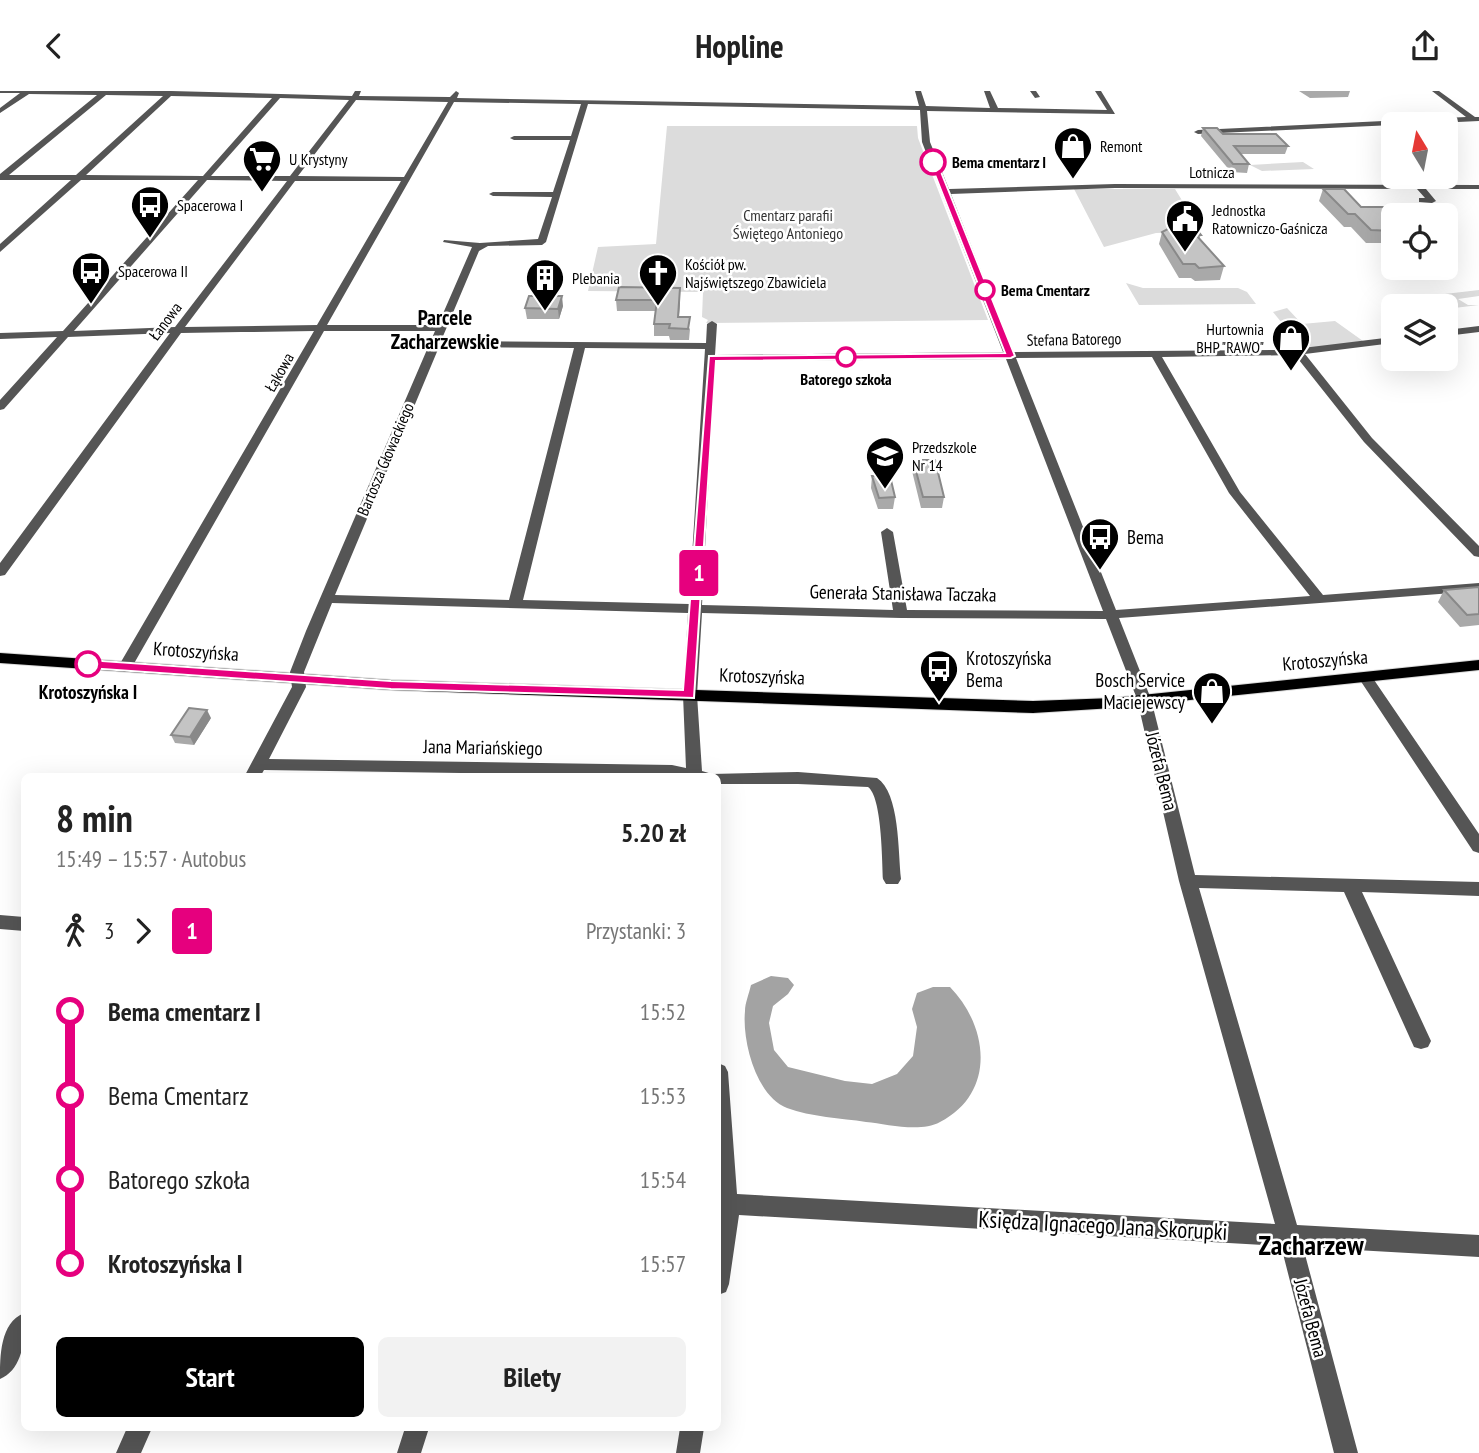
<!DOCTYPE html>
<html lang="pl">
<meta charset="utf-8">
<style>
:root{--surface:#fff;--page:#f2f2f2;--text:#222;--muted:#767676;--accent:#000}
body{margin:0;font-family:"PT Sans Narrow",sans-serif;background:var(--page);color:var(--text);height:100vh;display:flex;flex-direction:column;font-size:26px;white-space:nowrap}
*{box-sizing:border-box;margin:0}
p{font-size:23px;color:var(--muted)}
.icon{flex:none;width:38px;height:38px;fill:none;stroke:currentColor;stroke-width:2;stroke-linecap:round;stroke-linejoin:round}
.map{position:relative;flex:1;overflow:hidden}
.drawer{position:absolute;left:21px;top:682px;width:700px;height:658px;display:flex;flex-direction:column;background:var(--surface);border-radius:10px;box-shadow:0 7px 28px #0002}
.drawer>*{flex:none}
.badge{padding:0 14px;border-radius:5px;font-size:24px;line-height:46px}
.needle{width:46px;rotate:350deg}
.tools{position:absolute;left:1381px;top:21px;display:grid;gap:14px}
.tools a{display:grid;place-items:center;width:77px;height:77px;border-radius:10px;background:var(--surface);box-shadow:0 7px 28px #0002;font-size:35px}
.map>.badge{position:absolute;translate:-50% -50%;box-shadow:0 0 0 4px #fff}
.legs{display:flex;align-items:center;gap:10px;height:77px;padding:0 35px;font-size:23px}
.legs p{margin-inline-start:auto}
.head{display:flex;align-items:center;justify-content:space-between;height:119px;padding:0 35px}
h1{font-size:38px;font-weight:700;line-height:52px}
.button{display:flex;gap:14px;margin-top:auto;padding:14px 35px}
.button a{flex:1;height:80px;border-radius:10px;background:var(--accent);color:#fff;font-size:28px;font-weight:700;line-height:80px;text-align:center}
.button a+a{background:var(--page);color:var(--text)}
ul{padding:0 35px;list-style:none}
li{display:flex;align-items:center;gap:24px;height:84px;font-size:26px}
li i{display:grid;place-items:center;width:10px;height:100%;margin:0 9px;background:currentColor}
li i::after{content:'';width:18px;height:18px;margin:-9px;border:5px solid;border-radius:50%;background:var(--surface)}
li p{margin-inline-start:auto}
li:first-child i{background:linear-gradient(#0000 50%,currentColor 0)}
li:last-child i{background:linear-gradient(currentColor 50%,#0000 0)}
header{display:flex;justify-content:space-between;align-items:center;height:91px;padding:0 35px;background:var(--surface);font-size:32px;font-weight:700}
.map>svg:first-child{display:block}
.green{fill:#dcdcdc}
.water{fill:#a3a3a3}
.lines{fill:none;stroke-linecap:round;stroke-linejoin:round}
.major-casing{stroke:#dbdbdb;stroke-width:2}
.minor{fill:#555;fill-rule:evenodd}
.major{fill:#000;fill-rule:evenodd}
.wall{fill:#a9a9a9}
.shaded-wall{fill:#898989}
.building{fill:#c4c4c4;stroke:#898989;stroke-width:2}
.line-1{fill:#e6007e;stroke:#fff;stroke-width:2}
.stop-1-dot{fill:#fff;stroke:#e6007e;stroke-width:3.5}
.labels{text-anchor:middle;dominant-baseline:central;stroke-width:5;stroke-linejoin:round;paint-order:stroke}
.far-poi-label{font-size:16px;fill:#000;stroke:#fff;text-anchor:start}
.far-stop-label{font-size:16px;font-weight:bold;fill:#000;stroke:#fff;text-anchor:start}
.far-street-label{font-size:16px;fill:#000;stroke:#fff}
.far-park-label{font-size:16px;fill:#333;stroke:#fff}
.poi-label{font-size:19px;fill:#000;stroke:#fff;text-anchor:start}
.street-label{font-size:19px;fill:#000;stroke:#fff}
.stop-label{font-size:19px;font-weight:bold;fill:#000;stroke:#fff}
.far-district-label{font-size:21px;font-weight:bold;fill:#000;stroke:#fff}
.near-street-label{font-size:23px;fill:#000;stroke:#fff}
.near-quarter-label{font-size:28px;font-weight:bold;fill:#000;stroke:#fff}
</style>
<header><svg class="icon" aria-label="back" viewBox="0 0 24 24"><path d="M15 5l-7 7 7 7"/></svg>Hopline<svg class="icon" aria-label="share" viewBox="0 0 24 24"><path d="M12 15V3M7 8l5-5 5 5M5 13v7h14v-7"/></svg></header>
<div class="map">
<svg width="1479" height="1362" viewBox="0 0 1479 1362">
<rect width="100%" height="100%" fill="#fff"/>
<!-- green -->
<path class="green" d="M 667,35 L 917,35 L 918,47 L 988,229 L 706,232 L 708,229 L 702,226 L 703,201 L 588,200 L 598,156 L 656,153 Z
M 1303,71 L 1314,78 L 1262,80 L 1250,74 Z
M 1074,98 L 1175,98 L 1199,137 L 1189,141 L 1156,142 L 1104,156 Z
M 1126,192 L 1143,197 L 1238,197 L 1247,201 L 1256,213 L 1139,214 Z
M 1479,199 L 1479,205 L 1458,208 L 1468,214 L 1479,214 L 1446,218 L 1446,215 L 1402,215 L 1393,209 Z
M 1287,217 L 1302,233 L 1335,230 L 1363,250 L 1312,257 L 1299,253 L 1273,221 Z"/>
<!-- water -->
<path class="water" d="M 771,885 L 788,887 L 794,894 L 788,903 L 773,915 L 769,932 L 774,959 L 788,976 L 845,990 L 872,993 L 897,983 L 913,965 L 917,936 L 912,918 L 917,902 L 933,896 L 950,896 C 989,936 996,1002 940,1031 C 920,1042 887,1033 866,1031 C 841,1027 811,1026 787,1017 C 756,1005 742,950 745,920 C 745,912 749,903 751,894 Z"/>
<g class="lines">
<!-- major casing -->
<g class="major-casing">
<path id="major" d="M 0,562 L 391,589 L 1033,610 L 1113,607 L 1479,569 L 1479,579 L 1113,617 L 1033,622 L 391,599 L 0,572 Z"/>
</g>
<!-- minor -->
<path class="minor" d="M 0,0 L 171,0 L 352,5 L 355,0 L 361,0 L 359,5 L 450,6 L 456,0 L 459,2 L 457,7 L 919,15 L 915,0 L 921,0 L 926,15 L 990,17 L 984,0 L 990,0 L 998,17 L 1107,19 L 1095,0 L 1101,0 L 1115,23 L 927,20 L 930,51 L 949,98 L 1115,93 L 1479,94 L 1479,98 L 1426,98 L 1436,110 L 1432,112 L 1419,111 L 1419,107 L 1425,107 L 1417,98 L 1115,97 L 951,103 L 1013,261 L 1286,259 L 1393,246 L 1393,252 L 1305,263 L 1372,347 L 1479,455 L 1479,466 L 1474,465 L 1364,351 L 1295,264 L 1162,266 L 1240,401 L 1323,504 L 1479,492 L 1479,500 L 1119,527 L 1151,608 L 1195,784 L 1479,791 L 1479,805 L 1362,801 L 1431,950 L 1428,956 L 1421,958 L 1414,956 L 1344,801 L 1199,797 L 1297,1134 L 1479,1144 L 1479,1166 L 1303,1156 L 1358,1362 L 1334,1362 L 1281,1155 L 739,1124 L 729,1193 L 726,1201 L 718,1204 L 718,972 L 725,975 L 728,981 L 737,1103 L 1275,1133 L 1179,790 L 1137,608 L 1106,528 L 901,527 L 702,522 L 697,604 L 702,680 L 712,683 L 798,681 L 877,687 C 900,702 898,761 901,788 L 898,793 L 886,793 L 883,788 C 882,769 882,706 868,696 L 798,693 L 718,693 L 718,686 L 264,679 L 260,686 L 244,686 L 292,596 L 290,581 L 306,540 L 435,240 L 324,240 L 132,576 L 125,581 L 120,579 L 118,576 L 314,240 L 181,242 L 5,484 L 0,485 L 0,472 L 170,242 L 68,246 L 4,318 L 0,319 L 0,309 L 57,246 L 0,248 L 0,242 L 63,240 L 198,89 L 81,89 L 0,161 L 0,153 L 71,89 L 0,89 L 0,83 L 97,4 L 29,3 L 0,22 L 0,17 L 20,2 L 0,2 ZM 106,4 L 163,5 L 76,84 L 9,84 ZM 171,5 L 272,7 L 203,85 L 86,84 ZM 280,7 L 349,9 L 290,85 L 211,85 ZM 356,9 L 448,11 L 404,86 L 298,85 ZM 454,11 L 581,13 L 571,45 L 514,45 L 510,47 L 514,49 L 570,49 L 553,101 L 493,101 L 489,103 L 493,105 L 552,106 L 538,148 L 480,152 L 444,149 L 443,151 L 472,156 L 438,234 L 327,234 ZM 588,13 L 920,19 L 922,51 L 1003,261 L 715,264 L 717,233 L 712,230 L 707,233 L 706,252 L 441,250 L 479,160 L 488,155 L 542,154 L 546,151 ZM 207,89 L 287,90 L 175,236 L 74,240 ZM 295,90 L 401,90 L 317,234 L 185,236 ZM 439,256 L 574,257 L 509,509 L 335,504 ZM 585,257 L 705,258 L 689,513 L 523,509 ZM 1152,266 L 1229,402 L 1310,505 L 1116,519 L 1016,267 ZM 1006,268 L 1103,520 L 907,519 L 893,441 L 887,437 L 881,441 L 893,519 L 702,514 L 715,270 ZM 332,512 L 688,522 L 683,604 L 686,677 L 672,674 L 269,668 L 306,596 L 304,581 Z
M 1030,0 L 1036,0 L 1040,6 L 1035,7 Z
M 1432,0 L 1439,0 L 1475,26 L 1479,26 L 1479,30 L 1198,43 L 1194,41 L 1198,39 L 1466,26 Z
M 1479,235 L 1479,241 L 1446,245 L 1446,239 Z
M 1365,581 L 1370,583 L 1479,743 L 1479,762 L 1473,760 L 1358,586 Z
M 0,824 L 24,826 L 24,840 L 0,838 Z
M 24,1222 C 26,1244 24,1278 0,1288 C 0,1265 0,1232 24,1222 Z
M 127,1337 L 152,1337 L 141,1362 L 116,1362 Z
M 405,1337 L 429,1337 L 421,1362 L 397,1362 Z
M 680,1337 L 704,1337 L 700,1362 L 676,1362 Z"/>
<!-- major -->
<use href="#major" class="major"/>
</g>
<!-- wall -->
<path class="wall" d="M 1299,0 L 1350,0 L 1348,6 L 1310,7 Z
M 1203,37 L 1223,43 L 1288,55 L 1285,63 L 1241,63 L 1249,73 L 1247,82 L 1231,81 L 1201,45 Z
M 1323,98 L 1361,116 L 1393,124 L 1393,152 L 1366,152 L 1351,136 L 1344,136 L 1319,110 Z
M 1162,141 L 1201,144 L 1199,148 L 1224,175 L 1220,189 L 1195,190 L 1191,187 L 1179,187 L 1159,153 Z
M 680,208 L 679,226 L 690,238 L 689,249 L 670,249 L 669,245 L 654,245 L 654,233 L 656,220 L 617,220 L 616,209 Z
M 563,215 L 559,228 L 527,228 L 525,217 Z
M 913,369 L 944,406 L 942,417 L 921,417 L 912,380 Z
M 872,385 L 895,406 L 893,418 L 878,418 L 871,397 Z
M 1479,496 L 1479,534 L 1460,536 L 1438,511 L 1444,499 Z
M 211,627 L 194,654 L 175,652 L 171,644 Z"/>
<!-- shaded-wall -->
<path class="shaded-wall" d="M 680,197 L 680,208 L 678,238 L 678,226 Z
M 562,205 L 563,215 L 559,228 L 558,218 Z
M 207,619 L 211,627 L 194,654 L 190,646 Z"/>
<!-- building -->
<path class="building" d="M 1203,37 L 1217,37 L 1223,43 L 1276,43 L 1288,55 L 1234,55 L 1249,73 L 1233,73 Z
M 1323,98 L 1344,98 L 1361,116 L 1416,116 L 1425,124 L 1393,124 L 1393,140 L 1371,139 L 1355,123 L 1348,123 Z
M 1179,132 L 1192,132 L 1201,144 L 1196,144 L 1224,175 L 1199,177 L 1195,173 L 1183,173 L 1162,141 Z
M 619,196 L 680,197 L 678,226 L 690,226 L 688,238 L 669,237 L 670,233 L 654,233 L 657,209 L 616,209 Z
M 529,205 L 562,205 L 558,218 L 525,217 Z
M 913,369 L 935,369 L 944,406 L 923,406 Z
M 872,385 L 890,385 L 895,406 L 879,407 Z
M 1479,496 L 1479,523 L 1467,524 L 1444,499 Z
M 189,617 L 207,619 L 190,646 L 171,644 Z"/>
<!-- line-1 -->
<path class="line-1" d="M 933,69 L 937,71 L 1015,265 L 1011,267 L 716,270 L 694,607 L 391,598 L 88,577 L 82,573 L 88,569 L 391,590 L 683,599 L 709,265 L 1005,262 L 930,71 Z"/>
<!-- icons -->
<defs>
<g id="shop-pin" transform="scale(2.0125)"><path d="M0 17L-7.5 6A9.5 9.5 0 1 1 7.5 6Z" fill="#000" stroke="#fff"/><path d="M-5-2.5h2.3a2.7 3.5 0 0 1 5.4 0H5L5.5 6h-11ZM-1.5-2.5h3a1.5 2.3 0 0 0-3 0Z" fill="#fff"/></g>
<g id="supermarket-pin" transform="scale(2.0125)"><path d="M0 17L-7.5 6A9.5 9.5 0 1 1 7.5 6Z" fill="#000" stroke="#fff"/><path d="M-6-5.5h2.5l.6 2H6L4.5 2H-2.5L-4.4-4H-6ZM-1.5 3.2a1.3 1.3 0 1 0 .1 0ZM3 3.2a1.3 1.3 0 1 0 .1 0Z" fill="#fff"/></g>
<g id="bus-pin" transform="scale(2.0125)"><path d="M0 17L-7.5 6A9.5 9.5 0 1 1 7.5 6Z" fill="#000" stroke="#fff"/><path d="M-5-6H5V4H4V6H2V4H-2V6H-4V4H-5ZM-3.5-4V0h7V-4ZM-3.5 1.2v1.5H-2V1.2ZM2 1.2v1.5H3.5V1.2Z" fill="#fff"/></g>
<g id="civic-pin" transform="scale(2.0125)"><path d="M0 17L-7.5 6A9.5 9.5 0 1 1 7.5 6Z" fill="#000" stroke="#fff"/><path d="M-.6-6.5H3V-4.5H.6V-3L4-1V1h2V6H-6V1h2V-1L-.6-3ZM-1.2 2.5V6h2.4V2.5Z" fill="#fff"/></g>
<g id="church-pin" transform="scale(2.0125)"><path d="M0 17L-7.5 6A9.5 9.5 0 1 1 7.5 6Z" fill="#000" stroke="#fff"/><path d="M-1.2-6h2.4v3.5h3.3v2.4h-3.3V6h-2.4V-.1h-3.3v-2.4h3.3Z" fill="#fff"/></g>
<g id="building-pin" transform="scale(2.0125)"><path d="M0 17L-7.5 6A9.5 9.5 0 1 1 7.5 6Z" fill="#000" stroke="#fff"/><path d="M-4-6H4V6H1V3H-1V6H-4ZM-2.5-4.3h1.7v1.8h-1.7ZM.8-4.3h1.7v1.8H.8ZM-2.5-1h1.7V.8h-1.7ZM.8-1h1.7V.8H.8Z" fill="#fff"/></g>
<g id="school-pin" transform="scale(2.0125)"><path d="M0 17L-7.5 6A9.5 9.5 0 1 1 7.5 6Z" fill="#000" stroke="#fff"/><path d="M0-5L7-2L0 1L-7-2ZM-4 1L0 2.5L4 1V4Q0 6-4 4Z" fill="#fff"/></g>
</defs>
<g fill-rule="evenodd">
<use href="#shop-pin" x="1073" y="55"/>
<use href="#supermarket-pin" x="262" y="68"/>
<use href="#bus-pin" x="150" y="114"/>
<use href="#civic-pin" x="1185" y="128"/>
<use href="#bus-pin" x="91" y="180"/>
<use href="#church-pin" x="658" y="182"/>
<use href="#building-pin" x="545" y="187"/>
<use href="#shop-pin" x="1291" y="247"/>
<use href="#school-pin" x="885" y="365"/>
<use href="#bus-pin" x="1100" y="446"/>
<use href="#bus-pin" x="939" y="578"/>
<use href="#shop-pin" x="1212" y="600"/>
</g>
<!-- markers -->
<g class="stop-1-dot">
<circle cx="933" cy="71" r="12"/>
<circle cx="985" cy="199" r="9"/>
<circle cx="846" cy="266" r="9"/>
<circle cx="88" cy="573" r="12"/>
</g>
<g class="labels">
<!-- far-poi labels -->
<g class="far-poi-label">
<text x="1100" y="55">Remont</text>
<text x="289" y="68">U Krystyny</text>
<text x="177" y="114">Spacerowa I</text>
<text x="1212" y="119">Jednostka<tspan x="1212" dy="18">Ratowniczo-Gaśnicza</tspan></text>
<text x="685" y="173">Kościół pw.<tspan x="685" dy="18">Najświętszego Zbawiciela</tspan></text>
<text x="118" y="180">Spacerowa II</text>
<text x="572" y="187">Plebania</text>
<text x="1264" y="238" text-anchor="end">Hurtownia<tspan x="1264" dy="18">BHP "RAWO"</tspan></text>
<text x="912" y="356">Przedszkole<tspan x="912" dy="18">Nr 14</tspan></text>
</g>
<!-- far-stop labels -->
<g class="far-stop-label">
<text x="952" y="71">Bema cmentarz I</text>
<text x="1001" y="199">Bema Cmentarz</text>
<text x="846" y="288" text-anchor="middle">Batorego szkoła</text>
</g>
<!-- far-street labels -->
<g class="far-street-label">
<text x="1212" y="81">Lotnicza</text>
<text transform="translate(165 230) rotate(-53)">Łanowa</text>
<text transform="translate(1074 248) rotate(-1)">Stefana Batorego</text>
<text transform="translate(279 281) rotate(-60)">Łąkowa</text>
<text transform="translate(385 368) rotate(-67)">Bartosza Głowackiego</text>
</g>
<!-- far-park labels -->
<g class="far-park-label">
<text x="788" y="124">Cmentarz parafii<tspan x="788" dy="18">Świętego Antoniego</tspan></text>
</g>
<!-- poi labels -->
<g class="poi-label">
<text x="1127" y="446">Bema</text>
<text x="966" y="567">Krotoszyńska<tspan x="966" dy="22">Bema</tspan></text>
<text x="1185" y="589" text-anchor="end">Bosch Service<tspan x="1185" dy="22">Maciejewscy</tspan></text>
</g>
<!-- street labels -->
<g class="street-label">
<text transform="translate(903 502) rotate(1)">Generała Stanisława Taczaka</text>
<text transform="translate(196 560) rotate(4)">Krotoszyńska</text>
<text transform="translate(1325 569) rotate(-5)">Krotoszyńska</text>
<text transform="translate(762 585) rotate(2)">Krotoszyńska</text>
<text transform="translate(483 656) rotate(1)">Jana Mariańskiego</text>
<text transform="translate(1162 680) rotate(76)">Józefa Bema</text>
<text transform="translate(1311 1227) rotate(75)">Józefa Bema</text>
</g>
<!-- stop labels -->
<g class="stop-label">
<text x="88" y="601">Krotoszyńska I</text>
</g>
<!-- far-district labels -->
<g class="far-district-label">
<text x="445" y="226">Parcele<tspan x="445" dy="24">Zacharzewskie</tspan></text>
</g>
<!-- near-street labels -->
<g class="near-street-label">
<text transform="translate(1103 1134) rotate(3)">Księdza Ignacego Jana Skorupki</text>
</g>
<!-- near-quarter labels -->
<g class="near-quarter-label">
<text x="1311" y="1153">Zacharzew</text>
</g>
</g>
</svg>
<div class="tools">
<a><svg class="needle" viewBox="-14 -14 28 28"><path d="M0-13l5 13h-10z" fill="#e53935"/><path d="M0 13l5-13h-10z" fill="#767676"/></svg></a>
<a><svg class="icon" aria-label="locate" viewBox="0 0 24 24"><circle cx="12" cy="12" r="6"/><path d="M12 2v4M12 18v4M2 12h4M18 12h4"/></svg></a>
<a><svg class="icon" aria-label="layers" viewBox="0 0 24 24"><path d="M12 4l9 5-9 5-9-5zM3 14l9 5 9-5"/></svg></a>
</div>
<b class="badge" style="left:699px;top:482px;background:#e6007e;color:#fff">1</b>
<section class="drawer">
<div class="head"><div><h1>8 min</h1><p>15:49 – 15:57 · Autobus</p></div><b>5.20 zł</b></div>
<div class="legs"><svg class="icon" aria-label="walk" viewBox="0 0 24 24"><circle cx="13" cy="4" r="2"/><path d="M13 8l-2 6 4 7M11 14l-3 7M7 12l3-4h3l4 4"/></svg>3<svg class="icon" aria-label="forward" viewBox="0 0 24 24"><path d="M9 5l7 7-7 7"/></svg><b class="badge" style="background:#e6007e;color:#fff">1</b><p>Przystanki: 3</p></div>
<ul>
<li><i style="color:#e6007e"></i><b>Bema cmentarz I</b><p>15:52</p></li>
<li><i style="color:#e6007e"></i><span>Bema Cmentarz</span><p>15:53</p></li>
<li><i style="color:#e6007e"></i><span>Batorego szkoła</span><p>15:54</p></li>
<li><i style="color:#e6007e"></i><b>Krotoszyńska I</b><p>15:57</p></li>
</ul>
<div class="button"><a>Start</a><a>Bilety</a></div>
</section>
</div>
